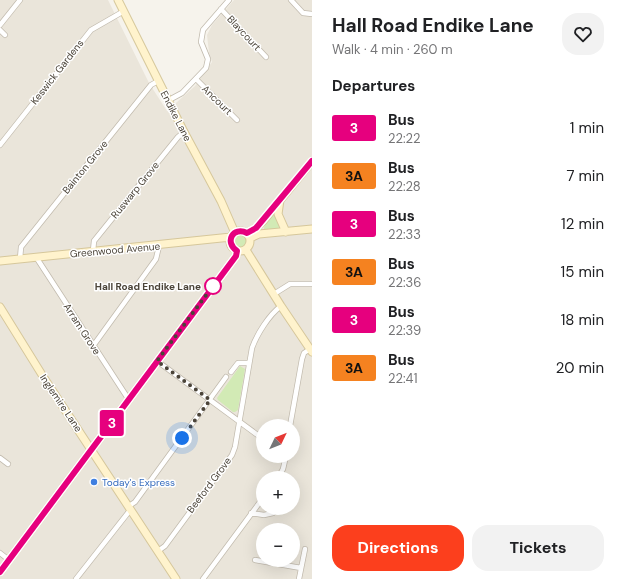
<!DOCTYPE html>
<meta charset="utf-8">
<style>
:root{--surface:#fff;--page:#f2f2f2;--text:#202124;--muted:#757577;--accent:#fc3f1d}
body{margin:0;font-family:"DM Sans",sans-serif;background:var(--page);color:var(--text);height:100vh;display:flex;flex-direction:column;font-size:15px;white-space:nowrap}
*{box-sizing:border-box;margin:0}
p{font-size:13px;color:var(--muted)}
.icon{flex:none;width:22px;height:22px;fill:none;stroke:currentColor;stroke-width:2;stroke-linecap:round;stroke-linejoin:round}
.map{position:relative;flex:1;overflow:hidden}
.details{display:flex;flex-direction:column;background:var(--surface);width:312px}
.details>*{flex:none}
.badge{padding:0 8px;border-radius:3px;font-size:14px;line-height:26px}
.needle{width:26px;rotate:47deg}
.buttons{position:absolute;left:256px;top:419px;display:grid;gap:8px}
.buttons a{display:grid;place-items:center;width:44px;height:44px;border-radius:50%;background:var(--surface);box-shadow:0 4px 16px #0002;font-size:20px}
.you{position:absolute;width:20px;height:20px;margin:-10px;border:3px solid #fff;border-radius:50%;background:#1a73e8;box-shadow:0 0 0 6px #1a73e833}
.map>.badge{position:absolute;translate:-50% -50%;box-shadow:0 0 0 2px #fff}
h2{padding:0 20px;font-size:15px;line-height:36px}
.round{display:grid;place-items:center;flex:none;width:42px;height:42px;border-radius:16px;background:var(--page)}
.summary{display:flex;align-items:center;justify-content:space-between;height:68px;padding:0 20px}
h1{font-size:19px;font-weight:700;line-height:30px}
.button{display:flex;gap:8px;margin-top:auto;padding:8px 20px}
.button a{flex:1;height:46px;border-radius:16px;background:var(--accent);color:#fff;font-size:16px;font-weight:700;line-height:46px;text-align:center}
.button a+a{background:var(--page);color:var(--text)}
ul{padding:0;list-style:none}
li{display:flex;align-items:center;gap:12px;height:48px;padding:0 20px}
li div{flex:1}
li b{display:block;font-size:15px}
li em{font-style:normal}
li .badge{min-width:44px;font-weight:700;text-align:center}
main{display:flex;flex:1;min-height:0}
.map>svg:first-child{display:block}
.residential{fill:#eae5da;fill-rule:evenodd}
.green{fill:#d2eab5}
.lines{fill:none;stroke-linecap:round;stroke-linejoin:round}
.street-casing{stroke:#c2bbae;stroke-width:6}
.secondary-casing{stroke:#d6c79b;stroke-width:9}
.street{stroke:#fff;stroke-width:4.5}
.secondary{stroke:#fff3cd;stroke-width:7}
.line-casing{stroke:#fff;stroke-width:9}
.line{stroke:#e6007e;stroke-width:6}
.walk{stroke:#4b4439;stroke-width:4;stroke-dasharray:0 7.2}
.stop-dot{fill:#fff;stroke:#e6007e;stroke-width:2}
.shop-dot{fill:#3f7fe0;stroke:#fff;stroke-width:1.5}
.labels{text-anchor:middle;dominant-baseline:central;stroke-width:3;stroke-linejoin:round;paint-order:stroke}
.street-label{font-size:10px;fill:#4b4439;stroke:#fff}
.stop-label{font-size:10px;font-weight:bold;fill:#4b4439;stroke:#fff;text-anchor:end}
.shop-label{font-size:10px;fill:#366cbe;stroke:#fff;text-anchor:start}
</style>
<main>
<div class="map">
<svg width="312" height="579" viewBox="0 0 312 579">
<rect width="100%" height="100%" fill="#f6f3ec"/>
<!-- residential -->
<path class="residential" d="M 0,0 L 108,0 L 149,83 L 167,111 L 195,86 L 212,62 L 209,53 L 207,35 L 212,25 L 234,0 L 312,0 L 312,579 L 0,579 ZM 263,426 L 293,426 L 293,456 L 263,456 ZM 263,478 L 293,478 L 293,508 L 263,508 ZM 263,530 L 293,530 L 293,560 L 263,560 Z"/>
<!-- green -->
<path class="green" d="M 276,207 L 280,227 L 278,229 L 264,229 L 264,228 L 266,220 Z
M233 241a7 7 0 1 1 14 0a7 7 0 1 1-14 0Z
M 240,366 L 245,369 L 238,410 L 235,412 L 233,412 L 218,400 L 217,398 Z"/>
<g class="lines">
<!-- street casing -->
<g class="street-casing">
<path id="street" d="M 291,0 L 303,13 L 312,14
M 221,9 L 266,57
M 0,25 L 20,0
M 0,30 L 5,35
M 196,79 L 237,120
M 169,100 L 182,93 L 206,68 L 208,59 L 201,42 L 203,30 L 229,0
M 0,145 L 91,30 L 124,11
M 93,251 L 94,241 L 178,137 L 184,132
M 36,257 L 129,400
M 20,259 L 21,247 L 151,85 L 158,81
M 274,294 L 290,284 L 312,284
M 93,346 L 156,259 L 159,246
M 157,361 L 263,439
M 231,372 L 238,363 L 249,363
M 290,426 L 302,359 L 304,353 L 310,349
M 0,458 L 8,464
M 278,478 L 283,469 L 286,456
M 129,506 L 135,502 L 226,377
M 251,513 L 264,515 L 273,513 L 276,508
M 158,551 L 165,546 L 232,455 L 235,447 L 252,348 C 257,334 269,315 281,306
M 0,553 L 9,560
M 255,560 L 301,568
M 76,579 L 131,509
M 203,579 L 263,498
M 299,579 L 305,549"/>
</g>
<!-- secondary casing -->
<g class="secondary-casing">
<path id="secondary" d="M 118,0 L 184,132 L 221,201 L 235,233
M 280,200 L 278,214 L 286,232
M230 241a10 10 0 1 1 20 0a10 10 0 1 1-20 0Z
M 247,233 L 256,228 L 264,220 L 312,161
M 250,238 L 259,234 L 312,229
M 246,250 L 281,306 L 312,352
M 0,261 L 231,237
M 0,307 L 44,378 L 176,579
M 0,572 L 236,256 L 237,251"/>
</g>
<!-- street -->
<use href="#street" class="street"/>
<!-- secondary -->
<use href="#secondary" class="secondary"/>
</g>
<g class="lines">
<!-- line casing -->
<g class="line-casing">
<path id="line" d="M 0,572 L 236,256 L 237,251 C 224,242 233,226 247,233 L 256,228 L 312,161"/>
</g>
<!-- line -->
<use href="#line" class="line"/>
<!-- walk -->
<path class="walk" d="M 182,438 L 210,400 L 157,361 L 213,286"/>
</g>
<!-- markers -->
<circle class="stop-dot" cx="213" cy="286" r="8"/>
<circle class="shop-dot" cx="94" cy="482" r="4"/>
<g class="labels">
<!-- street labels -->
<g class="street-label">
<text transform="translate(244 33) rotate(47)">Blaycourt</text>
<text transform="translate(57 72) rotate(-52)">Keswick Gardens</text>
<text transform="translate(217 100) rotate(44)">Ancourt</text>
<text transform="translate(176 116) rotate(63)">Endike Lane</text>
<text transform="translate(85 167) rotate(-51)">Bainton Grove</text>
<text transform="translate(135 190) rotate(-51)">Ruswarp Grove</text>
<text transform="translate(115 250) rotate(-5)">Greenwood Avenue</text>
<text transform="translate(82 329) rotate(57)">Arram Grove</text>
<text transform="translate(61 403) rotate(56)">Inglemire Lane</text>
<text transform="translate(209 485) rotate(-53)">Beeford Grove</text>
</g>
<!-- stop labels -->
<g class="stop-label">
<text x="201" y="286">Hall Road Endike Lane</text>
</g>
<!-- shop labels -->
<g class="shop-label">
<text x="102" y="482">Today's Express</text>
</g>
</g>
</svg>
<div class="buttons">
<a><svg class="needle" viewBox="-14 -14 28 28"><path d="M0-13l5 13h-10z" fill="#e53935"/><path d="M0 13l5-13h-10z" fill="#757577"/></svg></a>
<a>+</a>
<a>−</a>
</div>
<div class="you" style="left:182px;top:438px"></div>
<b class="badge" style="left:112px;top:423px;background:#e6007e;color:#fff">3</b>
</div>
<section class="details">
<div class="summary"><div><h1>Hall Road Endike Lane</h1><p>Walk · 4 min · 260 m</p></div><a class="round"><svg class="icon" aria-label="heart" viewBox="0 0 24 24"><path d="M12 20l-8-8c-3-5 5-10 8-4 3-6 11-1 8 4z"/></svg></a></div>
<h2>Departures</h2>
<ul>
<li><span class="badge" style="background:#e6007e;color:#fff">3</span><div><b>Bus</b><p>22:22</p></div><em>1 min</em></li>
<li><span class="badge" style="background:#f58220;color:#111">3A</span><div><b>Bus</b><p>22:28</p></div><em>7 min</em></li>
<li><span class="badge" style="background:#e6007e;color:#fff">3</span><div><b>Bus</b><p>22:33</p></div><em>12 min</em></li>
<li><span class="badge" style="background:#f58220;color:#111">3A</span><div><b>Bus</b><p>22:36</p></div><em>15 min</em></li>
<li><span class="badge" style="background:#e6007e;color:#fff">3</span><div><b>Bus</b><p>22:39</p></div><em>18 min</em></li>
<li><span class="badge" style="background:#f58220;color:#111">3A</span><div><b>Bus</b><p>22:41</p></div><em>20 min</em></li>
</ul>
<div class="button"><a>Directions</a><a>Tickets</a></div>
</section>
</main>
